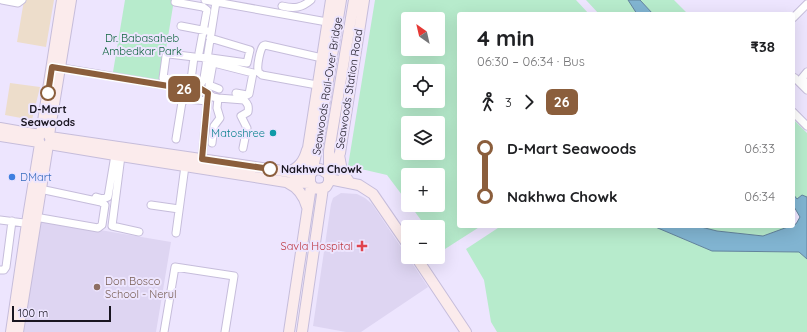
<!DOCTYPE html>
<meta charset="utf-8">
<style>
:root{--surface:#fff;--page:#f2f2f2;--text:#202124;--muted:#757577}
body{margin:0;font-family:Quicksand,sans-serif;background:var(--page);color:var(--text);height:100vh;display:flex;flex-direction:column;font-size:15px;white-space:nowrap}
*{box-sizing:border-box;margin:0}
p{font-size:13px;color:var(--muted)}
.icon{flex:none;width:22px;height:22px;fill:none;stroke:currentColor;stroke-width:2;stroke-linecap:round;stroke-linejoin:round}
.map{position:relative;flex:1;overflow:hidden}
.panel{position:absolute;left:457px;top:12px;width:338px;height:216px;display:flex;flex-direction:column;background:var(--surface);border-radius:4px;box-shadow:0 4px 16px #0002}
.panel>*{flex:none}
.badge{padding:0 8px;border-radius:6px;font-size:14px;line-height:26px}
.needle{width:26px;rotate:326deg}
.tools{position:absolute;left:401px;top:12px;display:grid;gap:8px}
.tools a{display:grid;place-items:center;width:44px;height:44px;border-radius:4px;background:var(--surface);box-shadow:0 4px 16px #0002;font-size:20px}
.scale{position:absolute;left:12px;bottom:10px;width:99px;box-sizing:border-box;padding-left:4px;border:2px solid #191520;border-top:0;font-size:11px;line-height:14px;white-space:nowrap;color:#191520;-webkit-text-stroke:3px #ede5fe;paint-order:stroke}
.map>.badge{position:absolute;translate:-50% -50%;box-shadow:0 0 0 2px #fff}
.legs{display:flex;align-items:center;gap:6px;height:44px;padding:0 20px;font-size:13px}
.legs p{margin-inline-start:auto}
.headline{display:flex;align-items:center;justify-content:space-between;height:68px;padding:0 20px}
h1{font-size:22px;font-weight:800;line-height:30px}
ul{padding:0 20px;list-style:none}
li{display:flex;align-items:center;gap:14px;height:48px;font-size:15px}
li i{display:grid;place-items:center;width:6px;height:100%;margin:0 5px;background:currentColor}
li i::after{content:'';width:10px;height:10px;margin:-5px;border:3px solid;border-radius:50%;background:var(--surface)}
li p{margin-inline-start:auto}
li:first-child i{background:linear-gradient(#0000 50%,currentColor 0)}
li:last-child i{background:linear-gradient(currentColor 50%,#0000 0)}
.map>svg:first-child{display:block}
.commercial{fill:#edddcb}
.built{fill:#ded5f2}
.green{fill:#b7ebcc;fill-rule:evenodd}
.water{fill:#81b4d1;stroke:#62849c}
.lines{fill:none;stroke-linecap:round;stroke-linejoin:round}
.street-casing{stroke:#c6bddb;stroke-width:9}
.secondary-casing{stroke:#c6bddb;stroke-width:12}
.street{stroke:#fff;stroke-width:7}
.secondary{stroke:#fbebec;stroke-width:10}
.line-1-casing{stroke:#fff;stroke-width:9}
.line-1{stroke:#8b5e3c;stroke-width:6}
.stop-1-dot{fill:#fff;stroke:#8b5e3c;stroke-width:2}
.culture-dot{fill:#0f9aa8;stroke:#ede5fe;stroke-width:1.5}
.shop-dot{fill:#3f7fe0;stroke:#ede5fe;stroke-width:1.5}
.health-dot{fill:#e0444e;stroke:#ede5fe;stroke-width:1.5}
.education-dot{fill:#8d6e63;stroke:#ede5fe;stroke-width:1.5}
.labels{text-anchor:middle;dominant-baseline:central;stroke-width:4;stroke-linejoin:round;paint-order:stroke}
.park-label{font-size:11px;fill:#10643f;stroke:#ede5fe}
.street-label{font-size:11px;fill:#191520;stroke:#ede5fe}
.stop-label{font-size:11px;font-weight:bold;fill:#191520;stroke:#ede5fe}
.culture-label{font-size:11px;fill:#0d838f;stroke:#ede5fe;text-anchor:end}
.shop-label{font-size:11px;fill:#366cbe;stroke:#ede5fe;text-anchor:start}
.health-label{font-size:11px;fill:#be3a42;stroke:#ede5fe;text-anchor:end}
.education-label{font-size:11px;fill:#785e54;stroke:#ede5fe;text-anchor:start}
</style>
<div class="map">
<svg width="807" height="332" viewBox="0 0 807 332">
<rect width="100%" height="100%" fill="#ede5fe"/>
<!-- commercial -->
<path class="commercial" d="M 24,0 L 54,0 L 46,47 L 17,42 Z
M 10,83 L 40,87 L 32,120 L 5,115 Z"/>
<!-- built -->
<path class="built" d="M 341,193 L 357,194 L 365,198 L 372,204 L 428,287 L 361,332 L 346,332 L 313,326 L 331,204 L 333,198 Z
M 41,220 L 171,242 L 156,332 L 23,332 Z"/>
<!-- green -->
<path class="green" d="M 125,0 L 174,0 L 161,80 L 113,72 Z
M 375,0 L 576,0 L 589,14 L 459,14 L 459,226 L 481,226 L 445,249 L 438,241 L 438,227 L 426,227 L 410,205 L 438,205 L 438,175 L 408,175 L 408,203 L 387,175 L 348,166 ZM 408,19 L 438,19 L 438,49 L 408,49 ZM 408,71 L 438,71 L 438,101 L 408,101 ZM 408,123 L 438,123 L 438,153 L 408,153 Z
M 586,0 L 628,0 L 637,14 L 599,14 Z
M 640,0 L 674,0 L 688,14 L 653,14 Z
M 793,119 L 807,133 L 807,197 L 802,195 L 797,199 L 793,194 Z
M 501,226 L 653,226 L 712,251 L 799,252 L 807,259 L 807,332 L 497,332 L 491,322 L 484,280 L 466,249 Z
M 697,226 L 791,226 L 763,236 L 717,231 Z"/>
<!-- water -->
<path class="water" d="M 628,0 L 640,0 L 653,14 L 637,14 Z
M 793,194 L 797,199 L 802,195 L 807,197 L 807,259 L 799,252 L 712,251 L 653,226 L 697,226 L 717,231 L 763,236 L 796,224 L 800,217 L 793,205 Z"/>
<g class="lines">
<!-- street casing -->
<g class="street-casing">
<path id="street" d="M 2,0 L 18,3 L 22,0
M 205,0 L 327,22
M 175,2 L 203,7 L 207,10 L 199,53
M 282,6 C 294,9 302,8 311,0
M 793,18 L 807,4
M 181,26 L 207,31
M 194,57 L 191,80 L 189,81 L 163,78 L 166,56 L 169,54 L 194,57 L 211,58 L 247,63 L 250,50 L 210,38
M 206,61 L 253,73 L 249,94 L 247,95 L 236,93
M 213,63 L 209,85 L 219,89
M 56,67 L 187,89 C 196,90 201,86 204,78 L 216,2
M 807,72 L 802,78 L 807,84
M 793,77 L 795,78 L 807,90
M 317,85 L 262,75 C 260,73 258,73 258,70 C 257,65 260,50 263,46 L 265,45 L 322,58
M 198,87 L 213,97 L 218,98 L 244,100 C 248,104 249,106 248,112 L 241,116 L 247,128 L 243,148
M 793,112 L 807,126
M 176,139 L 182,102 L 187,99 L 207,101
M 212,143 L 214,126 L 220,118 L 217,108 L 218,98
M 121,156 L 112,226 L 139,232
M 202,159 L 208,93
M 96,197 L 103,199 L 108,197 L 115,155
M 151,205 L 179,209
M 35,217 L 98,228 L 102,225 L 105,205 L 101,202 L 40,189
M 0,220 L 32,224
M 176,233 L 185,166
M 0,270 L 4,270 L 6,267 L 12,221
M 164,332 L 175,267 L 234,276 L 225,332"/>
</g>
<!-- secondary casing -->
<g class="secondary-casing">
<path id="secondary" d="M 0,128 L 40,135
M 0,136 L 39,142
M 50,137 L 310,175
M 49,144 L 121,156 L 286,182 L 310,183
M 339,155 L 342,171 L 350,183
M 313,168 L 317,149 L 341,0
M 288,172 C 299,168 304,161 307,150
M 331,172 L 340,153 L 364,0
M 311,173 L 308,148 L 331,0
M 328,174 L 320,169 L 314,170 L 310,175 L 310,183 L 314,188 L 320,189 L 326,187 L 329,182 L 329,151 L 354,0
M 329,179 L 359,185 L 373,194 L 408,245
M 288,183 C 299,188 304,196 307,207
M 416,257 L 466,332
M 11,332 L 27,223 L 40,144 L 38,138 L 41,134 L 62,0
M 18,332 L 48,145 L 51,141 L 49,135 L 71,0
M 289,332 L 311,186
M 302,332 L 323,188"/>
</g>
<!-- street -->
<use href="#street" class="street"/>
<!-- secondary -->
<use href="#secondary" class="secondary"/>
</g>
<g class="lines">
<!-- line-1 casing -->
<g class="line-1-casing">
<path id="line-1" d="M 48,93 L 52,67 L 187,89 L 192,89 L 198,87 L 208,93 L 202,159 L 270,169"/>
</g>
<!-- line-1 -->
<use href="#line-1" class="line-1"/>
</g>
<!-- markers -->
<g class="stop-1-dot">
<circle cx="48" cy="93" r="7"/>
<circle cx="270" cy="169" r="7"/>
</g>
<circle class="culture-dot" cx="273" cy="133" r="4"/>
<circle class="shop-dot" cx="12" cy="177" r="4"/>
<path class="health-dot" d="M360 240h4v4h4v4h-4v4h-4v-4h-4v-4h4z"/>
<circle class="education-dot" cx="97" cy="287" r="4"/>
<g class="labels">
<!-- park labels -->
<g class="park-label">
<text x="142" y="38">Dr. Babasaheb<tspan x="142" dy="13">Ambedkar Park</tspan></text>
</g>
<!-- street labels -->
<g class="street-label">
<text transform="translate(327 86) rotate(-81)">Seawoods Rail-Over Bridge</text>
<text transform="translate(349 89) rotate(-81)">Seawoods Station Road</text>
</g>
<!-- stop labels -->
<g class="stop-label">
<text x="48" y="109">D-Mart<tspan x="48" dy="13">Seawoods</tspan></text>
<text x="281" y="169" text-anchor="start">Nakhwa Chowk</text>
</g>
<!-- culture labels -->
<g class="culture-label">
<text x="265" y="133">Matoshree</text>
</g>
<!-- shop labels -->
<g class="shop-label">
<text x="20" y="177">DMart</text>
</g>
<!-- health labels -->
<g class="health-label">
<text x="353" y="246">Savla Hospital</text>
</g>
<!-- education labels -->
<g class="education-label">
<text x="105" y="281">Don Bosco<tspan x="105" dy="13">School - Nerul</tspan></text>
</g>
</g>
</svg>
<div class="tools">
<a><svg class="needle" viewBox="-14 -14 28 28"><path d="M0-13l5 13h-10z" fill="#e53935"/><path d="M0 13l5-13h-10z" fill="#757577"/></svg></a>
<a><svg class="icon" aria-label="locate" viewBox="0 0 24 24"><circle cx="12" cy="12" r="6"/><path d="M12 2v4M12 18v4M2 12h4M18 12h4"/></svg></a>
<a><svg class="icon" aria-label="layers" viewBox="0 0 24 24"><path d="M12 4l9 5-9 5-9-5zM3 14l9 5 9-5"/></svg></a>
<a>+</a>
<a>−</a>
</div>
<div class="scale">100 m</div>
<b class="badge" style="left:184px;top:89px;background:#8b5e3c;color:#fff">26</b>
<section class="panel">
<div class="headline"><div><h1>4 min</h1><p>06:30 – 06:34 · Bus</p></div><b>₹38</b></div>
<div class="legs"><svg class="icon" aria-label="walk" viewBox="0 0 24 24"><circle cx="13" cy="4" r="2"/><path d="M13 8l-2 6 4 7M11 14l-3 7M7 12l3-4h3l4 4"/></svg>3<svg class="icon" aria-label="forward" viewBox="0 0 24 24"><path d="M9 5l7 7-7 7"/></svg><b class="badge" style="background:#8b5e3c;color:#fff">26</b></div>
<ul>
<li><i style="color:#8b5e3c"></i><b>D-Mart Seawoods</b><p>06:33</p></li>
<li><i style="color:#8b5e3c"></i><b>Nakhwa Chowk</b><p>06:34</p></li>
</ul>
</section>
</div>
